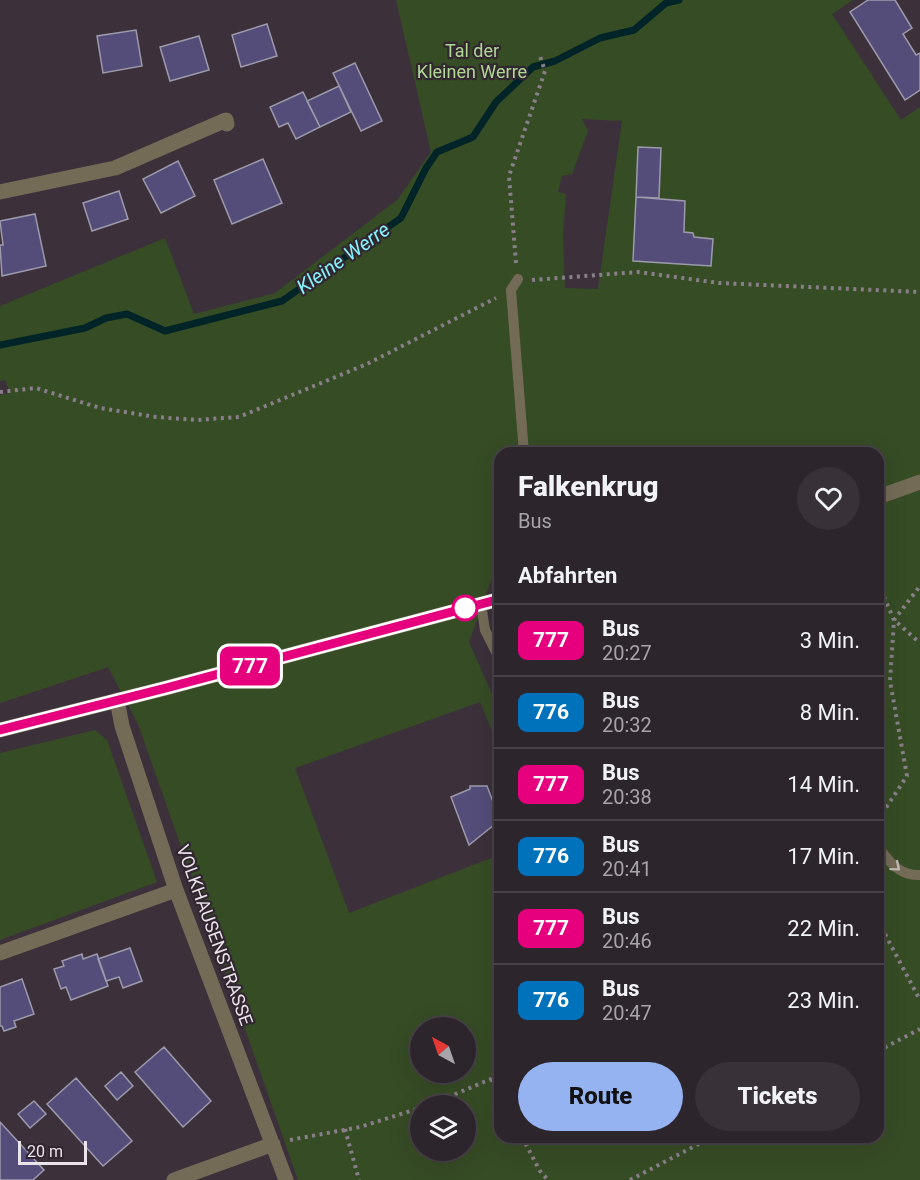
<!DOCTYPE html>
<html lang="de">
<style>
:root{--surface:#2d252c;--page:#393138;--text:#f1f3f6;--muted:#a7a5a9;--line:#484248;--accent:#95b2f1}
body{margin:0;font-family:Roboto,sans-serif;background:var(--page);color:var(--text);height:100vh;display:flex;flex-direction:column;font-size:22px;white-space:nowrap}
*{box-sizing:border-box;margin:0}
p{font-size:20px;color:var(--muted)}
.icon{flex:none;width:33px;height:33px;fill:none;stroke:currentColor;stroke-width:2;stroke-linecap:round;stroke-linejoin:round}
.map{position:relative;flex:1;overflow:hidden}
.sheet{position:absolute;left:494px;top:447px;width:390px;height:696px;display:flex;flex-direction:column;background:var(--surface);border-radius:18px;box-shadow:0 6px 24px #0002,0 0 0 2px var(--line)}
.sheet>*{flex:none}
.badge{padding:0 12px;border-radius:9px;font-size:21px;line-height:39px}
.needle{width:39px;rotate:320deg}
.controls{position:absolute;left:410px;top:1017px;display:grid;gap:12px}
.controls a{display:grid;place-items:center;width:66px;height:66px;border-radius:50%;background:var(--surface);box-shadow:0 6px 24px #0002,0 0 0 2px var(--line);font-size:30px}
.scale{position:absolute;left:18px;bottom:15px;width:69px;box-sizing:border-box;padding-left:6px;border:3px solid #ebe4eb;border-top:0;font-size:16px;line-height:21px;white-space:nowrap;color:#ebe4eb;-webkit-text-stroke:4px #322731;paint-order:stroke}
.map>.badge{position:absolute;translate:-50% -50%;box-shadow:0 0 0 3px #fff}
h2{padding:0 24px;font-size:22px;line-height:54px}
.round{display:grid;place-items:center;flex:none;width:63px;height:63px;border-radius:32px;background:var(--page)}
.headline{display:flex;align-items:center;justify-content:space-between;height:102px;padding:0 24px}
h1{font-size:28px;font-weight:800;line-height:45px}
.action{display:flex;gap:12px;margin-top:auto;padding:12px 24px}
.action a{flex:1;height:69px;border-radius:36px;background:var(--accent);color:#111;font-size:24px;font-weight:800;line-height:69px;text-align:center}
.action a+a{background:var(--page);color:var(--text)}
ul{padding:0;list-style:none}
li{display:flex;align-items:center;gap:18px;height:72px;padding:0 24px;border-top:2px solid var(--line)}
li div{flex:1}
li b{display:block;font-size:22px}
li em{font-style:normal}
li .badge{min-width:66px;font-weight:700;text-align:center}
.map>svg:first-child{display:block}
.green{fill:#364c25;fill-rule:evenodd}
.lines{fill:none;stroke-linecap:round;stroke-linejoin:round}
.stream{stroke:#002427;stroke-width:7}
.building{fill:#544d79;stroke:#9c9aab;stroke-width:1.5}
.path{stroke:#897f88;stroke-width:4;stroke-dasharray:3 4.5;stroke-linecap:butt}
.service{stroke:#746b57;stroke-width:10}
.minor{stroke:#746b57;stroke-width:15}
.tertiary{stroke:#746b57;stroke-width:15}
.oneway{stroke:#c1bab7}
.line-casing{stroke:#fff;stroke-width:14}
.line{stroke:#e6007e;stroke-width:9}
.stop-dot{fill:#fff;stroke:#e6007e;stroke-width:3}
.labels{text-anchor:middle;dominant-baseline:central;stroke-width:4.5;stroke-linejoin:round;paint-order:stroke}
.park-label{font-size:18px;fill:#afd893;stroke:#322731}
.street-label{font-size:18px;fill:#ebe4eb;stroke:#322731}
.water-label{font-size:20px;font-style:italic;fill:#85f3fb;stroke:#322731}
</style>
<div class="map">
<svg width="920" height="1180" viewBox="0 0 920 1180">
<rect width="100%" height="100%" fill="#3c313b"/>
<!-- green -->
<path class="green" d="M 396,0 L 853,0 L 832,14 L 901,120 L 920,107 L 920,1180 L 298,1180 L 138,724 L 108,667 L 0,703 L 0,395 L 10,393 L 5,380 L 0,381 L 0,306 L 165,238 L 194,314 L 275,293 L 397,200 L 431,152 ZM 582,119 L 622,121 L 598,289 L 565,288 L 563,234 L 566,194 L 558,192 L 562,176 L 572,174 L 588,131 ZM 500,453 L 878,453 L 878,1137 L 500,1137 L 499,855 L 349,913 L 295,768 L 480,702 L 499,748 L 499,710 L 469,642 L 497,564 L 499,563 ZM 420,1028 L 465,1028 L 465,1072 L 420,1072 ZM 420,1106 L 465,1106 L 465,1150 L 420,1150 Z
M 95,730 L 107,740 L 157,882 L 0,940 L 0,753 Z"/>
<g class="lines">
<!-- stream -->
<path class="stream" d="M 0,345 L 85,328 L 106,318 L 127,314 L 165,331 L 282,301 L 401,218 L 426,168 L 437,152 L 473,137 L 496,102 L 533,67 L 555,61 L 600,38 L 634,30 L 666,3 L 679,0"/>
</g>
<!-- building -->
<path class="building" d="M 868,0 L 895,0 L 912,28 L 903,34 L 916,55 L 920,53 L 920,90 L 905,100 L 850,12 Z
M 267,24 L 277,56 L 241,67 L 232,35 Z
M 136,30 L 142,66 L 103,73 L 97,36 Z
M 199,36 L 209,70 L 170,81 L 160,47 Z
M 355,63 L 382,121 L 361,131 L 333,73 Z
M 339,86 L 351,112 L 320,127 L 307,101 Z
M 303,92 L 320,127 L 296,139 L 288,123 L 279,127 L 270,107 Z
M 638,147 L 661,148 L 659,198 L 636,197 Z
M 263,159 L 282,203 L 232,224 L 214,180 Z
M 178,161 L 195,196 L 161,213 L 143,179 Z
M 119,191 L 128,219 L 92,231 L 83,203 Z
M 636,197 L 685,201 L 684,232 L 693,233 L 694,237 L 713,239 L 711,266 L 633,261 Z
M 35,214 L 46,266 L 2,276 L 0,245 L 3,245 L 0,221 Z
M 470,786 L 487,786 L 500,820 L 469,845 L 451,797 L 470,789 Z
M 130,948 L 142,981 L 123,988 L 119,977 L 106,981 L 98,959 Z
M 82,954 L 83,959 L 97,954 L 108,986 L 71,1000 L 66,987 L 61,989 L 54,969 L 64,966 L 62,961 Z
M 22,979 L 34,1014 L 14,1021 L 16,1027 L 4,1031 L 2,1026 L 0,1026 L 0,987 Z
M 164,1047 L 211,1101 L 183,1127 L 135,1072 Z
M 121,1072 L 133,1086 L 117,1100 L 105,1086 Z
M 76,1078 L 132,1141 L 103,1166 L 47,1104 Z
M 34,1101 L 46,1114 L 30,1128 L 18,1114 Z
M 0,1122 L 44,1170 L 33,1180 L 0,1180 Z"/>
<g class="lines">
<!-- path -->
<path class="path" d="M 516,263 L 509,176 L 545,71 L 540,56
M 532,280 L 638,272 L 719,283 L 920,292
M 0,392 L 36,388 L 100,408 L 156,417 L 197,420 L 239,417 L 367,364 L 496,298
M 878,583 L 894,620 L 920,643
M 878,820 L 907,776 L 890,681 L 894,620 L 920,586
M 878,921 L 920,1000
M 878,1051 L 920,1029
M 491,1079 L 500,1095
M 427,1106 L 491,1079 L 500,1072
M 345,1129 L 359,1180
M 522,1137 L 540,1171 L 548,1180
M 290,1140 L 360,1127 L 420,1108
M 630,1180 L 712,1137"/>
<!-- service -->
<path class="service" d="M 518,279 L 511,290 L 524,453
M 481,604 L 485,630 L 500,660
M 878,847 C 890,862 899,876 920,875"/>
<!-- minor -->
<path class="minor" d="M 0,192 L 115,168 L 226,120 L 227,124
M 117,700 L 122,726 L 176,890 L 286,1180
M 0,953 L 176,890
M 174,1180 L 273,1144"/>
<!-- tertiary -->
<path class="tertiary" d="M 878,497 L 920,482
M 0,730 L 166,688 L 500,599"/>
</g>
<!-- one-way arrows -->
<defs><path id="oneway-chevron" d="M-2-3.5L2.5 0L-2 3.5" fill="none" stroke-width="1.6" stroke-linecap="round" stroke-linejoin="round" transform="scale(1.5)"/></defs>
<use class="oneway" href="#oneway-chevron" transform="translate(896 867) rotate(40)"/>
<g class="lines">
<!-- line casing -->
<g class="line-casing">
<path id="line" d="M 0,730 L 166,688 L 500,599"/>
</g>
<!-- line -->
<use href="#line" class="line"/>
</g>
<!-- markers -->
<circle class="stop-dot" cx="465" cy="608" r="12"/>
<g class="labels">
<!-- park labels -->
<g class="park-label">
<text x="472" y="50">Tal der<tspan x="472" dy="21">Kleinen Werre</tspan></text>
</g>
<!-- street labels -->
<g class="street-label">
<text transform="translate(215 935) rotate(70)">VOLKHAUSENSTRASSE</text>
</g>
<!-- water labels -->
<g class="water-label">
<text transform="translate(343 258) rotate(-35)">Kleine Werre</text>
</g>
</g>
</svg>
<div class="controls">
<a><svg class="needle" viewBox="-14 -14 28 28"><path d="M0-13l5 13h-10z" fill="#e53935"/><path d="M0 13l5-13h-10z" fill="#a7a5a9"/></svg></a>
<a><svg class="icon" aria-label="layers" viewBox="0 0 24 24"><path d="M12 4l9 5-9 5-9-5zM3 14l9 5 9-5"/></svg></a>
</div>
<div class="scale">20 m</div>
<b class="badge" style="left:250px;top:666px;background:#e6007e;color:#fff">777</b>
<section class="sheet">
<div class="headline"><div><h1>Falkenkrug</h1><p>Bus</p></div><a class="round"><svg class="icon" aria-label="heart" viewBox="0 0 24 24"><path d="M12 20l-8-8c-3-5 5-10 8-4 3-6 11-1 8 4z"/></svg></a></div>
<h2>Abfahrten</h2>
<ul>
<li><span class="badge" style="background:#e6007e;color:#fff">777</span><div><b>Bus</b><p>20:27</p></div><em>3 Min.</em></li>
<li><span class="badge" style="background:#0072bc;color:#fff">776</span><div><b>Bus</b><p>20:32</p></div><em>8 Min.</em></li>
<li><span class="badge" style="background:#e6007e;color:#fff">777</span><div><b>Bus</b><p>20:38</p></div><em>14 Min.</em></li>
<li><span class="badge" style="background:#0072bc;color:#fff">776</span><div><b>Bus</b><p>20:41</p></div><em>17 Min.</em></li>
<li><span class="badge" style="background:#e6007e;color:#fff">777</span><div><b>Bus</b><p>20:46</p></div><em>22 Min.</em></li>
<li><span class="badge" style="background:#0072bc;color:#fff">776</span><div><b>Bus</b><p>20:47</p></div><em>23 Min.</em></li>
</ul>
<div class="action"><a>Route</a><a>Tickets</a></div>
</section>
</div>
